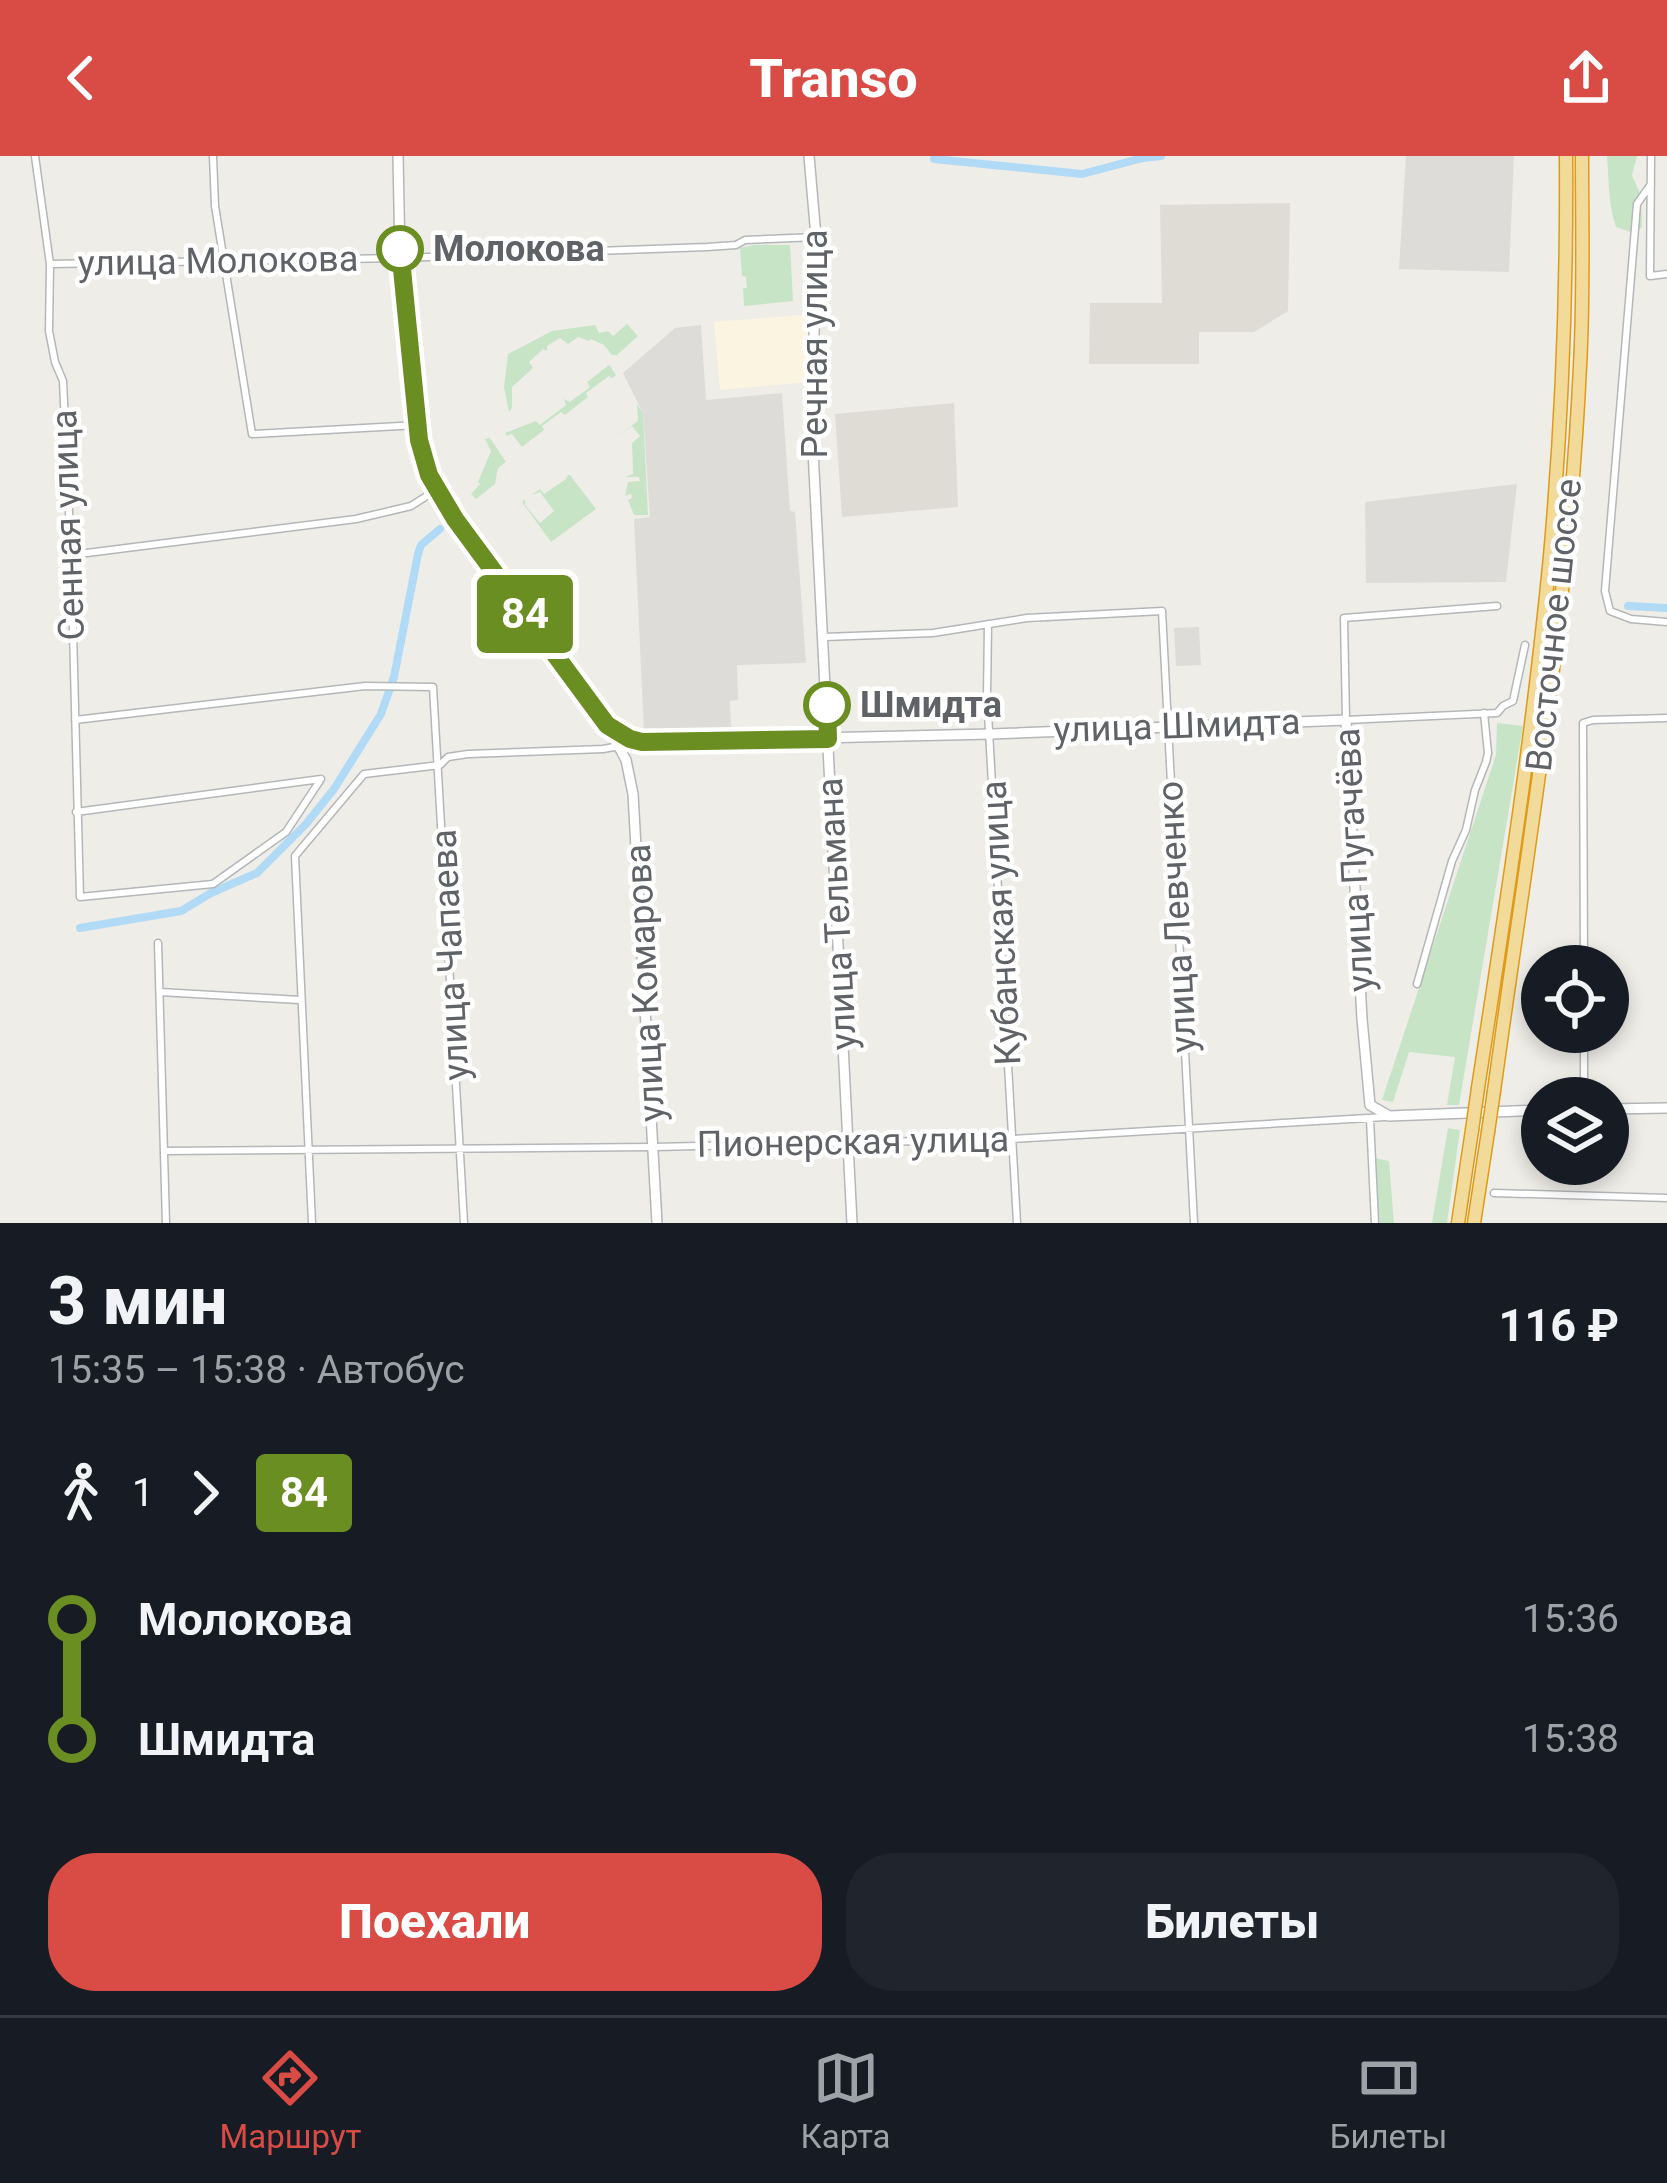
<!DOCTYPE html>
<html lang="ru">
<meta charset="utf-8">
<style>
:root{--surface:#171b24;--page:#20242c;--text:#f1f3f6;--muted:#9ea1a6;--line:#363941;--accent:#d84c45}
body{margin:0;font-family:Roboto,sans-serif;background:var(--page);color:var(--text);height:100vh;display:flex;flex-direction:column;font-size:45px;white-space:nowrap}
*{box-sizing:border-box;margin:0}
p{font-size:39px;color:var(--muted)}
.icon{flex:none;width:66px;height:66px;fill:none;stroke:currentColor;stroke-width:2;stroke-linecap:round;stroke-linejoin:round}
.map{position:relative;height:1067px;overflow:hidden}
.panel{display:flex;flex-direction:column;background:var(--surface);flex:1}
.panel>*{flex:none}
.badge{padding:0 24px;border-radius:9px;font-size:42px;line-height:78px}
.buttons{position:absolute;left:1521px;top:789px;display:grid;gap:24px}
.buttons a{display:grid;place-items:center;width:108px;height:108px;border-radius:50%;background:var(--surface);box-shadow:0 6px 18px #0003;font-size:60px}
.map>.badge{position:absolute;translate:-50% -50%;box-shadow:0 0 0 6px #fff}
.legs{display:flex;align-items:center;gap:18px;height:132px;padding:0 48px;font-size:39px}
.legs p{margin-inline-start:auto}
.headline{display:flex;align-items:center;justify-content:space-between;height:204px;padding:0 48px}
h1{font-size:66px;font-weight:800;line-height:90px}
.primary-button{display:flex;gap:24px;margin-top:auto;padding:24px 48px}
.primary-button a{flex:1;height:138px;border-radius:48px;background:var(--accent);color:#fff;font-size:48px;font-weight:800;line-height:138px;text-align:center}
.primary-button a+a{background:var(--page);color:var(--text)}
ul{padding:0 48px;list-style:none}
li{display:flex;align-items:center;gap:42px;height:120px;font-size:45px}
li i{display:grid;place-items:center;width:18px;height:100%;margin:0 15px;background:currentColor}
li i::after{content:'';width:30px;height:30px;margin:-15px;border:9px solid;border-radius:50%;background:var(--surface)}
li p{margin-inline-start:auto}
li:first-child i{background:linear-gradient(#0000 50%,currentColor 0)}
li:last-child i{background:linear-gradient(currentColor 50%,#0000 0)}
header{display:flex;justify-content:space-between;align-items:center;height:156px;padding:0 48px;background:var(--accent);color:#fff;font-size:54px;font-weight:800}
.dock{display:flex;justify-content:space-around;align-items:center;height:168px;border-top:3px solid var(--line);background:var(--surface);font-size:33px;color:var(--muted)}
.dock a{display:grid;justify-items:center;gap:6px}
.dock .active{color:var(--accent)}
.map>svg:first-child{display:block}
.commercial{fill:#fbf4e1}
.industrial{fill:#dedcd9}
.education{fill:#dfdcd6}
.green{fill:#c8e4c7}
.lines{fill:none;stroke-linecap:round;stroke-linejoin:round}
.canal{stroke:#b0daf6;stroke-width:8}
.street-casing{stroke:#b4b7ba;stroke-width:9}
.secondary-casing{stroke:#b4b6ba;stroke-width:12}
.highway-casing{stroke:#df9b18;stroke-width:15}
.street{stroke:#fff;stroke-width:6}
.secondary{stroke:#fff;stroke-width:9}
.highway{stroke:#f2da9b;stroke-width:12}
.highway-bridge-casing{stroke:#df9b18;stroke-width:15;stroke-linecap:butt}
.highway-bridge{stroke:#f2da9b;stroke-width:12}
.line-1-casing{stroke:#fff;stroke-width:27}
.line-1{stroke:#6b8e23;stroke-width:18}
.stop-1-dot{fill:#fff;stroke:#6b8e23;stroke-width:6}
.labels{text-anchor:middle;dominant-baseline:central;stroke-width:9;stroke-linejoin:round;paint-order:stroke}
.stop-label{font-size:36px;font-weight:bold;fill:#5f6266;stroke:#fff;text-anchor:start}
.street-label{font-size:36px;fill:#5f6266;stroke:#fff}
</style>
<header><svg class="icon" aria-label="back" viewBox="0 0 24 24"><path d="M15 5l-7 7 7 7"/></svg>Transo<svg class="icon" aria-label="share" viewBox="0 0 24 24"><path d="M12 15V3M7 8l5-5 5 5M5 13v7h14v-7"/></svg></header>
<div class="map">
<svg width="1667" height="1067" viewBox="0 0 1667 1067">
<rect width="100%" height="100%" fill="#efede8"/>
<!-- commercial -->
<path class="commercial" d="M 814,158 L 808,226 L 720,234 L 714,166 Z"/>
<!-- industrial -->
<path class="industrial" d="M 1406,0 L 1514,0 L 1509,116 L 1399,113 Z
M 701,169 L 706,244 L 782,237 L 790,355 L 795,356 L 806,507 L 737,509 L 738,544 L 730,545 L 731,572 L 644,576 L 634,363 L 650,361 L 643,257 L 623,217 L 675,172 Z
M 1517,328 L 1506,426 L 1366,427 L 1365,346 Z
M 1199,471 L 1201,509 L 1176,510 L 1174,472 Z"/>
<!-- education -->
<path class="education" d="M 1290,47 L 1288,155 L 1254,176 L 1199,176 L 1199,208 L 1089,208 L 1090,147 L 1162,147 L 1160,49 Z
M 954,247 L 958,351 L 842,361 L 835,258 Z"/>
<!-- green -->
<path class="green" d="M 1607,0 L 1637,0 L 1632,19 L 1641,40 L 1642,71 L 1633,77 L 1616,71 C 1608,47 1609,25 1607,0 Z
M 754,89 L 790,89 L 793,145 L 744,150 L 743,132 L 747,132 L 746,121 L 742,120 L 740,92 Z
M 627,168 L 638,180 L 617,199 L 612,199 L 604,189 L 591,183 L 589,185 L 578,181 L 568,188 L 560,182 L 547,190 L 547,195 L 543,193 L 529,206 L 533,212 L 512,231 L 512,252 L 509,256 L 504,231 L 508,198 L 552,175 L 595,169 L 599,177 L 608,175 L 613,180 Z
M 609,209 L 616,219 L 612,222 L 609,220 L 586,237 L 588,241 L 565,259 L 561,256 L 542,270 L 544,274 L 522,291 L 512,278 L 507,280 L 505,277 L 536,265 L 540,269 L 566,249 L 564,243 L 570,246 L 590,231 L 587,226 Z
M 637,248 L 643,257 L 648,359 L 634,359 L 628,344 L 632,342 L 631,338 L 625,340 L 628,326 L 640,325 L 639,321 L 625,321 L 633,318 L 632,287 L 640,280 L 632,270 L 616,281 L 638,265 Z
M 490,282 L 506,306 L 498,312 L 495,328 L 476,343 L 471,338 L 480,328 L 478,326 L 491,295 L 485,283 Z
M 568,319 L 570,319 L 596,353 L 551,386 L 522,346 L 525,343 L 525,349 L 540,367 L 554,355 L 540,336 L 531,339 L 540,333 L 544,338 L 566,323 Z
M 1497,567 L 1523,570 L 1459,949 L 1447,949 L 1455,901 L 1409,896 L 1393,946 L 1382,944 L 1496,599 Z
M 1448,972 L 1460,974 L 1447,1067 L 1432,1067 Z
M 1374,1002 L 1389,1005 L 1394,1067 L 1380,1067 Z"/>
<g class="lines">
<!-- canal -->
<path class="canal" d="M 934,3 L 1082,18 L 1143,2 L 1161,0
M 1628,450 L 1667,452
M 80,772 L 181,755 L 211,737 L 257,717 L 306,668 L 334,633 L 381,558 L 394,521 L 418,398 L 421,389 L 440,373"/>
<!-- street casing -->
<g class="street-casing">
<path id="street" d="M 35,0 L 50,108 L 49,175 L 55,206 L 63,225 L 71,399 L 80,741 L 213,728 L 286,676 L 321,623
M 213,0 L 215,50 L 252,278 L 418,269
M 1651,0 L 1650,120 L 1667,118
M 1651,28 L 1637,48 L 1605,435 L 1610,455 L 1631,463 L 1667,466
M 50,108 L 400,102 L 707,91 L 736,89 L 745,84 L 816,81
M 71,399 L 356,363 L 411,350 L 436,334
M 1497,450 L 1344,462 L 1346,564 L 1497,557 L 1503,550 L 1513,545 L 1525,489
M 988,468 L 987,540 L 1017,1067
M 824,481 L 933,477 L 1027,462 L 1162,455 L 1194,1067
M 75,564 L 365,530 L 433,531 L 464,1067
M 76,656 L 321,623
M 158,787 L 166,1067
M 1584,810 L 1583,567 L 1593,564 L 1667,562
M 1417,828 L 1452,705 L 1466,674 L 1475,634 L 1486,606 L 1488,597 L 1484,557
M 160,836 L 300,844
M 1584,876 L 1584,942
M 1370,963 L 1375,1067
M 164,995 L 654,991 L 1013,983 L 1385,961
M 1494,1037 L 1667,1042
M 312,1067 L 295,700 L 364,618 L 440,609 L 448,601 L 468,598 L 603,593 L 636,587"/>
</g>
<!-- secondary casing -->
<g class="secondary-casing">
<path id="secondary" d="M 398,0 L 400,102 L 420,284 L 429,319 L 455,363 L 607,569 L 626,604 L 633,638 L 657,1067
M 809,0 L 816,81 L 812,274 L 852,1067
M 607,569 L 630,583 L 642,586 L 991,578 L 1346,564 L 1362,863 L 1370,949 L 1389,960 L 1542,954
M 1608,953 L 1667,952"/>
</g>
<!-- highway casing -->
<g class="highway-casing">
<path id="highway" d="M 1478,932 C 1505,756 1533,578 1550,400 C 1562,267 1567,134 1566,0
M 1494,935 C 1527,694 1569,453 1580,210 C 1584,140 1582,70 1582,0
M 1458,1067 L 1472,974
M 1474,1067 L 1488,976"/>
</g>
<!-- street -->
<use href="#street" class="street"/>
<!-- secondary -->
<use href="#secondary" class="secondary"/>
<!-- highway -->
<use href="#highway" class="highway"/>
<!-- highway-bridge casing -->
<g class="highway-bridge-casing">
<path id="highway-bridge" d="M 1472,974 L 1478,932
M 1488,976 L 1494,935"/>
</g>
<!-- highway-bridge -->
<use href="#highway-bridge" class="highway-bridge"/>
</g>
<g class="lines">
<!-- line-1 casing -->
<g class="line-1-casing">
<path id="line-1" d="M 400,93 L 419,284 L 429,319 L 455,363 L 607,569 L 630,583 L 642,586 L 828,583 L 827,549"/>
</g>
<!-- line-1 -->
<use href="#line-1" class="line-1"/>
</g>
<!-- markers -->
<g class="stop-1-dot">
<circle cx="400" cy="93" r="21"/>
<circle cx="827" cy="549" r="21"/>
</g>
<g class="labels">
<!-- stop labels -->
<g class="stop-label">
<text x="433" y="93">Молокова</text>
<text x="860" y="549">Шмидта</text>
</g>
<!-- street labels -->
<g class="street-label">
<text transform="translate(218 105) rotate(-1)">улица Молокова</text>
<text transform="translate(815 188) rotate(-90)">Речная улица</text>
<text transform="translate(68 369) rotate(-92)">Сенная улица</text>
<text transform="translate(1554 469) rotate(-84)">Восточное шоссе</text>
<text transform="translate(1177 570) rotate(-2)">улица Шмидта</text>
<text transform="translate(1354 704) rotate(-93)">улица Пугачёва</text>
<text transform="translate(837 758) rotate(-93)">улица Тельмана</text>
<text transform="translate(1177 761) rotate(-93)">улица Левченко</text>
<text transform="translate(1001 767) rotate(-93)">Кубанская улица</text>
<text transform="translate(450 799) rotate(-93)">улица Чапаева</text>
<text transform="translate(645 827) rotate(-93)">улица Комарова</text>
<text transform="translate(853 986) rotate(-1)">Пионерская улица</text>
</g>
</g>
</svg>
<div class="buttons">
<a><svg class="icon" aria-label="locate" viewBox="0 0 24 24"><circle cx="12" cy="12" r="6"/><path d="M12 2v4M12 18v4M2 12h4M18 12h4"/></svg></a>
<a><svg class="icon" aria-label="layers" viewBox="0 0 24 24"><path d="M12 4l9 5-9 5-9-5zM3 14l9 5 9-5"/></svg></a>
</div>
<b class="badge" style="left:525px;top:458px;background:#6b8e23;color:#fff">84</b>
</div>
<section class="panel">
<div class="headline"><div><h1>3 мин</h1><p>15:35 – 15:38 · Автобус</p></div><b>116 ₽</b></div>
<div class="legs"><svg class="icon" aria-label="walk" viewBox="0 0 24 24"><circle cx="13" cy="4" r="2"/><path d="M13 8l-2 6 4 7M11 14l-3 7M7 12l3-4h3l4 4"/></svg>1<svg class="icon" aria-label="forward" viewBox="0 0 24 24"><path d="M9 5l7 7-7 7"/></svg><b class="badge" style="background:#6b8e23;color:#fff">84</b></div>
<ul>
<li><i style="color:#6b8e23"></i><b>Молокова</b><p>15:36</p></li>
<li><i style="color:#6b8e23"></i><b>Шмидта</b><p>15:38</p></li>
</ul>
<div class="primary-button"><a>Поехали</a><a>Билеты</a></div>
</section>
<nav class="dock">
<a class="active"><svg class="icon" aria-label="directions" viewBox="0 0 24 24"><path d="M12 3l9 9-9 9-9-9zM9 14v-3h6M13 9l2 2-2 2"/></svg>Маршрут</a>
<a><svg class="icon" aria-label="map" viewBox="0 0 24 24"><path d="M3 6l6-2 6 2 6-2v14l-6 2-6-2-6 2zM9 4v14M15 6v14"/></svg>Карта</a>
<a><svg class="icon" aria-label="tickets" viewBox="0 0 24 24"><path d="M3 7h18v10H3zM15 7v10"/></svg>Билеты</a>
</nav>
